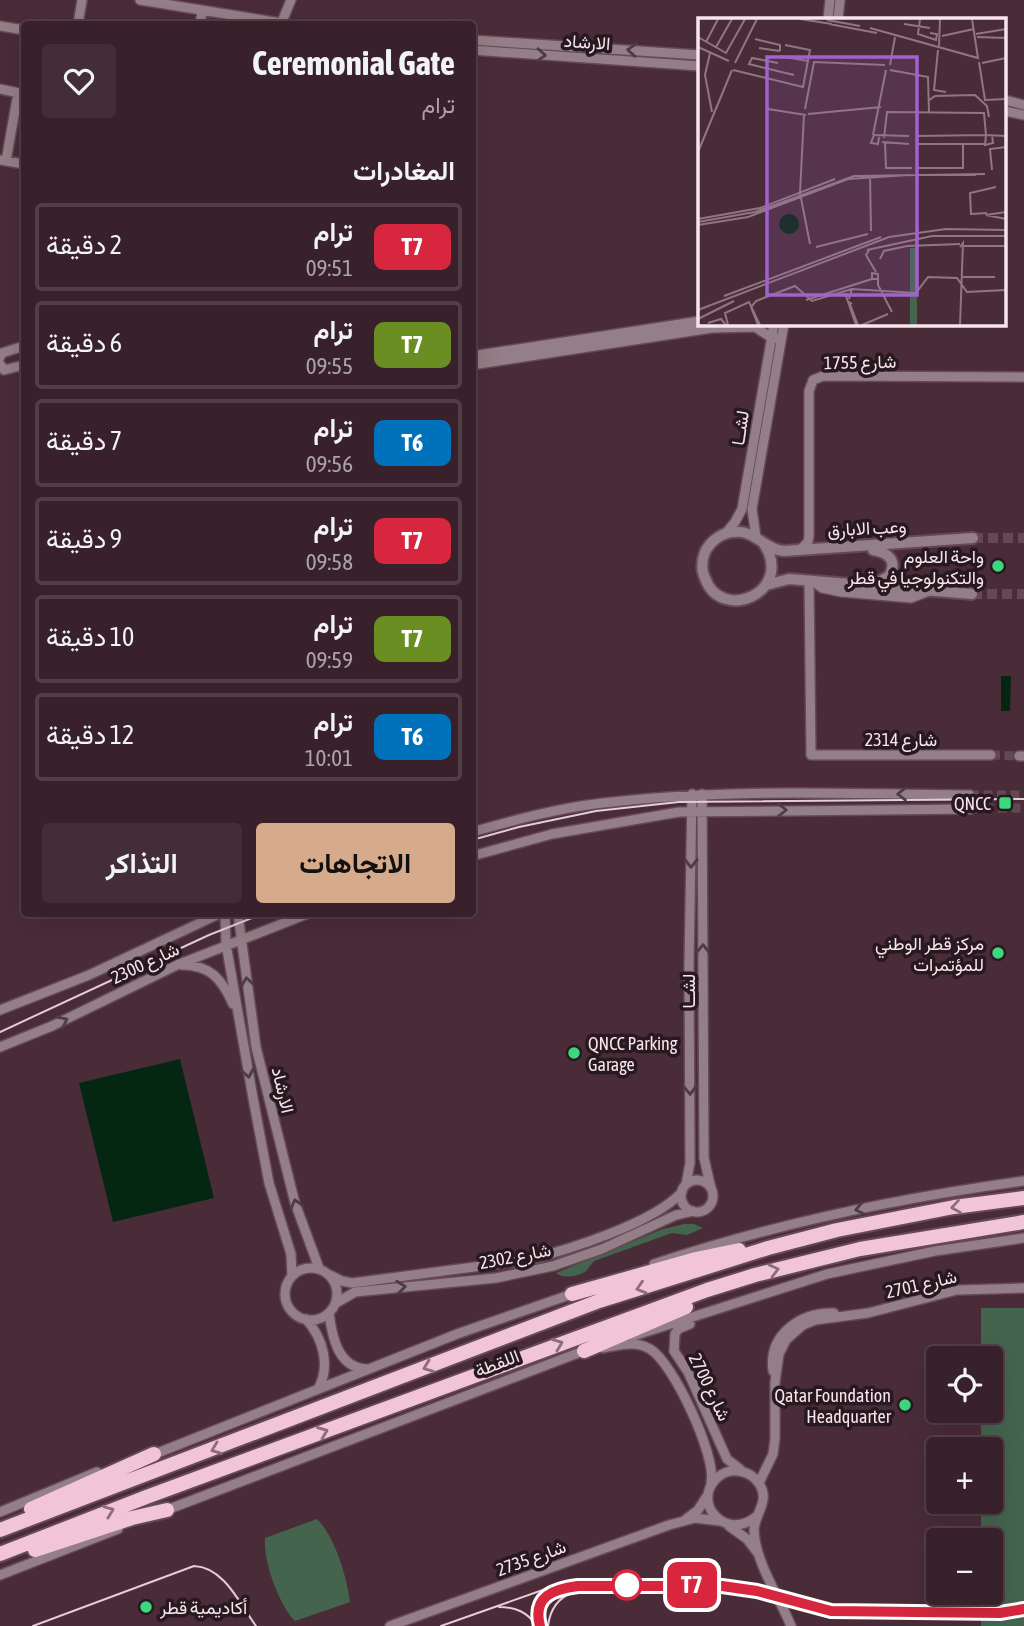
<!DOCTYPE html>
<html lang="ar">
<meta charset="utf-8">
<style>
:root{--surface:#38212b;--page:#432e37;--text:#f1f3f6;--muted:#aba3a9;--line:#523e47;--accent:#d6ab8b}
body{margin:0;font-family:"Asap Condensed",Vazirmatn,sans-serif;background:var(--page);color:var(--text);direction:rtl;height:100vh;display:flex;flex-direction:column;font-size:26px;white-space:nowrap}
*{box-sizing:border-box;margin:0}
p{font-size:23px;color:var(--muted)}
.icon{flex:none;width:38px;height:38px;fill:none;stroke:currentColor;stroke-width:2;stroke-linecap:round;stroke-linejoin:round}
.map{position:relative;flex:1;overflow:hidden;direction:ltr}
.side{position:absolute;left:21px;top:21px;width:455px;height:896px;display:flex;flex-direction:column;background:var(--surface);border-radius:7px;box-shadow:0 7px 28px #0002,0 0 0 2px var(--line);direction:rtl}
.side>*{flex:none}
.badge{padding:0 14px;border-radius:10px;font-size:24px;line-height:46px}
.fabs{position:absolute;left:926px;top:1346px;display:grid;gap:14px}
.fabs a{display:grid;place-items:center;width:77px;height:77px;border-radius:7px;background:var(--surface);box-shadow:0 7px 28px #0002,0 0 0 2px var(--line);font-size:35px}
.map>.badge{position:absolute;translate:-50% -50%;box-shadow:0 0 0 4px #fff}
h2{padding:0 21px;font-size:26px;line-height:63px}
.round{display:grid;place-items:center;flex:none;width:74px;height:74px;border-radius:7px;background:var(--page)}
.head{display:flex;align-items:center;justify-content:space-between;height:119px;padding:0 21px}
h1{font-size:33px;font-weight:700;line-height:52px}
.primary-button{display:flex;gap:14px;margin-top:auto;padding:14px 21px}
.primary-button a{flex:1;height:80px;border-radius:7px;background:var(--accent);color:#111;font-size:28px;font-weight:700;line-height:80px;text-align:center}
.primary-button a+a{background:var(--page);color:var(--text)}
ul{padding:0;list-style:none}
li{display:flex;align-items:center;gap:21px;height:88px;margin:0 14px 10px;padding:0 7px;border:4px solid var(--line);border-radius:7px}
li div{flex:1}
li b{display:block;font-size:26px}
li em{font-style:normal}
li .badge{min-width:77px;font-weight:700;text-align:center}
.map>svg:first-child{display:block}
.green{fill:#45644e}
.water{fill:#052712}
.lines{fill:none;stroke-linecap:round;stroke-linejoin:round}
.minor-tunnel{stroke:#644854;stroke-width:9;stroke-dasharray:9 4.5;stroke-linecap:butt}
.tertiary-tunnel{stroke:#644854;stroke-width:10;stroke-dasharray:10 5;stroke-linecap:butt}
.minor-casing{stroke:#664956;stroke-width:12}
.tertiary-casing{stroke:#664956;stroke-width:14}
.primary-casing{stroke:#664956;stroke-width:18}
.minor{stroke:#947e87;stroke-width:9}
.tertiary{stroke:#947e87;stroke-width:10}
.primary{stroke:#f2c4d7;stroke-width:14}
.tram{stroke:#e3cdd6;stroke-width:2}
.oneway{stroke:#4d3c43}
.oneway2{stroke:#8c6e7b}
.line-casing{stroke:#fff;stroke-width:16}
.line{stroke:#d7263d;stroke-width:10}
.poi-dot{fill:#3dd77e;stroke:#27191f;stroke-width:2.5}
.stop-dot{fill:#fff;stroke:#d7263d;stroke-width:3.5}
.labels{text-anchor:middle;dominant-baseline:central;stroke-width:7;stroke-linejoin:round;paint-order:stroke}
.street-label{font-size:18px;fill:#f8e4ec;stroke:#27191f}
.poi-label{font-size:18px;fill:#f8e4ec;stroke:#27191f;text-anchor:end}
.inset-road{fill:none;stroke:#907681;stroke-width:2}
.view{fill:#a063cc;fill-opacity:0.15;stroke:#a063cc;stroke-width:3.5}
.inset-edge{fill:none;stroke:#f8e4ec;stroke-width:3.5}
</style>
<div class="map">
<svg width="1024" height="1626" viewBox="0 0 1024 1626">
<rect width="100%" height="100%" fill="#4a2c39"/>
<!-- green -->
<path class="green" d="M 684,1224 L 694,1224 L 703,1228 L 687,1235 L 672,1233 L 594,1261 C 591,1264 589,1268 586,1271 C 578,1277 563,1279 556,1273 L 663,1229 Z
M 981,1308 L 1024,1308 L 1024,1626 L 981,1626 L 981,1593 L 990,1592 L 990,1540 L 981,1540 L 981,1502 L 990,1502 L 990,1449 L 981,1449 L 981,1411 L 990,1410 L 990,1358 L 981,1358 Z
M 317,1519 C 335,1537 347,1577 350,1602 L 295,1621 C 279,1605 263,1561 265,1538 Z"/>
<!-- water -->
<path class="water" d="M 1001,676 L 1011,676 L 1010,711 L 1001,711 Z
M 180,1059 L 214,1198 L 113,1222 L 79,1083 Z"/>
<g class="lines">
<!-- minor-tunnel -->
<path class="minor-tunnel" d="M 991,755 L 1019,756
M 970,795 L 1024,795
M 971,809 L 1024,808"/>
<!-- tertiary-tunnel -->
<path class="tertiary-tunnel" d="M 973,538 L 1024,538
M 972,594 L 1024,594"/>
<!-- minor casing -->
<g class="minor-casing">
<path id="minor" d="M 140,0 L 281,23
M 828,19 L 830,0
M 838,19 L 840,0
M 78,24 L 82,0
M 200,24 L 202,11
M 281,24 L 291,0
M 0,26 L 24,30
M 472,40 L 700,55
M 472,50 L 700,66
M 0,89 L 24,94
M 1005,100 L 1024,105
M 1005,111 L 1024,115
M 0,160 L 24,164
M 6,161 L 18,93
M 472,356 L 700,321
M 0,357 L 2,353 L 24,346
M 0,364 L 4,370 L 24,365
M 472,365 L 712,328 L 755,327 L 772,338 L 781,339
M 726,533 L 735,522 L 742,509 L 774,324
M 756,537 L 752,509 L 784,324
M 800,550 L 808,542 L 809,536 L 809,391 L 813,380 L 823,376 L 1024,377
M 809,580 L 811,755 L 991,755
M 813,581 L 822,588 L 841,592 L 911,598 L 929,591
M 1019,756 L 1024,756
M 702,794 L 704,1158 L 711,1188
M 472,832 C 515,820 558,808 603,803 C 724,788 848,794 970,795
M 472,856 L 552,834 L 679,812 L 971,809
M 225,914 L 226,944 L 253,1098 L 269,1183 L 291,1254 L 292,1276
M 238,914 L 256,1047 L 295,1203 L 319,1268
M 182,965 C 210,965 222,979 233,1004
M 0,1010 L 89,975 L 219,914
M 0,1047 L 52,1026 L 177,965 L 307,914
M681 1196a16 16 0 1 1 32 0a16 16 0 1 1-32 0Z
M 686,1184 L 690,1163 L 689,964 L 692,794
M 654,1264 C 774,1224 899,1198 1024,1181
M285 1294a26 26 0 1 1 52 0a26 26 0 1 1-52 0Z
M 330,1275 L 342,1281 L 352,1283 L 527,1260 C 568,1250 654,1223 682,1192
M 336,1303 L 355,1292 L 496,1278 L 553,1266 L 602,1249 L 676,1215 L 693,1211
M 329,1313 C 332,1337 338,1368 367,1369
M 306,1319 C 323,1338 331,1366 318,1389
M 690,1324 L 678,1329 L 675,1334 L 674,1351 L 688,1372 L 727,1459 L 741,1470
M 633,1336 L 827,1274 L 935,1251 L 1024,1238
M 603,1348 C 619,1345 636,1340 650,1349 C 673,1362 717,1457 711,1482
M 773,1371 C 768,1334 801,1312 834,1313
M 150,1456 L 457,1334 L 575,1293
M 759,1483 L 773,1454 L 775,1439 L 775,1382 L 779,1354 L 786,1340 L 803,1325 L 815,1320 L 868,1313 L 957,1290 L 1024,1288
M 164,1511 L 586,1350
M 0,1512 L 97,1472
M 757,1516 C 725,1543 690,1501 718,1477 C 731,1466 751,1470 760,1485 C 770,1502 754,1514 754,1531 C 756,1564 779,1596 791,1626
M 686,1519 L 698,1510 L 707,1496
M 729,1526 L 747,1539 L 757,1552
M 0,1575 L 118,1529
M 390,1626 L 669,1525 L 695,1518 L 720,1521"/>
</g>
<!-- tertiary casing -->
<g class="tertiary-casing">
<path id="tertiary" d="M 764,544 C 795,592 721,624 705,578 C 701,570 702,560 705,552 C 711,540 723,532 735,532 C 755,530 765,550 784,551 L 973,538
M 869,582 L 880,581 L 889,576 C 898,561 888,552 873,550
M 766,585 L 789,579 L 972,594"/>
</g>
<!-- primary casing -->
<g class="primary-casing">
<path id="primary" d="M 572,1294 L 696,1259 L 739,1250
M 584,1351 L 686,1307
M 31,1509 L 154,1454
M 0,1530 L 599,1301 L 768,1248 L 837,1230 L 954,1207 L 1024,1198
M 35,1550 L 132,1518 L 167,1510
M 0,1554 L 149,1496 L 707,1290 L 755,1275 L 860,1249 L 1024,1222"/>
</g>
<!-- minor -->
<use href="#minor" class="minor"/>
<!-- tertiary -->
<use href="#tertiary" class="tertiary"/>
<!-- primary -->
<use href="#primary" class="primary"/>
<!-- tram -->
<path class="tram" d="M 472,840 L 519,827 L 596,811 L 679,802 L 1024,799
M 0,1032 L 209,935 L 262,914
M 499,1607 C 516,1607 527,1612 537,1626
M 33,1626 L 194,1566 C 224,1567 240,1604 256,1626
M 441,1626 L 554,1586
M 540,1626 C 532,1596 554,1590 578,1586 L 722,1586 L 757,1591 L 831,1611 L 1000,1613 L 1024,1609
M 548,1626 C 550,1609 558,1598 573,1592"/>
</g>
<!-- one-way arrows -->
<defs><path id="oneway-chevron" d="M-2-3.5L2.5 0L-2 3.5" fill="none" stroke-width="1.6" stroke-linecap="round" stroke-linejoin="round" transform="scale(1.75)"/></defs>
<g class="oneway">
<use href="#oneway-chevron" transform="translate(632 50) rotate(-176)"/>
<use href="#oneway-chevron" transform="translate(541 55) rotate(4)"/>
<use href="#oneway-chevron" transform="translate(902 794) rotate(-180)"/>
<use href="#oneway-chevron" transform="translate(782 810)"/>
<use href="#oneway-chevron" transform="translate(691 863) rotate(91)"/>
<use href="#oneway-chevron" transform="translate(703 949) rotate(-89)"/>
<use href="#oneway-chevron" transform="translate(247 982) rotate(-98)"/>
<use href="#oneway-chevron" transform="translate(63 1021) rotate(-26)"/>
<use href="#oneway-chevron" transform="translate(248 1073) rotate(80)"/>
<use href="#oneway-chevron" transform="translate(690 1090) rotate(89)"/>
<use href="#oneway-chevron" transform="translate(296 1204) rotate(-106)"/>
<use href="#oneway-chevron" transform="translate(860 1209) rotate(168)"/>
<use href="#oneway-chevron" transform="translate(401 1287) rotate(-6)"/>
</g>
<g class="oneway2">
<use href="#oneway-chevron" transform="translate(956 1207) rotate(171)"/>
<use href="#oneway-chevron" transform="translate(774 1270) rotate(-14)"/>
<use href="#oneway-chevron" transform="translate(641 1288) rotate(163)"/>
<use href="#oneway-chevron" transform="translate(558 1344) rotate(-21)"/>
<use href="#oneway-chevron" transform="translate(428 1367) rotate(159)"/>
<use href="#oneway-chevron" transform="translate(323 1432) rotate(-21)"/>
<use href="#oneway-chevron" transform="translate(216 1449) rotate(159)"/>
<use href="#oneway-chevron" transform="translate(109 1511) rotate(-21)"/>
</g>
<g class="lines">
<!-- line casing -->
<g class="line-casing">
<path id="line" d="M 540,1626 C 532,1596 554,1589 578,1586 L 722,1586 L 757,1591 L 831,1611 L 1000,1613 L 1024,1609"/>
</g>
<!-- line -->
<use href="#line" class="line"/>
</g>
<!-- markers -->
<g class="poi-dot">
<circle cx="998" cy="566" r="7"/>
<rect x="998" y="796" width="14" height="14" rx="3.5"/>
<circle cx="998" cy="953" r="7"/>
<circle cx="574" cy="1053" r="7"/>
<circle cx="905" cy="1405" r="7"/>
<circle cx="146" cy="1607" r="7"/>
</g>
<circle class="stop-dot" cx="627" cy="1585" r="14"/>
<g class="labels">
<!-- street labels -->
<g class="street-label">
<text transform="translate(587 42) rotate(4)">الارشاد</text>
<text transform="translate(860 362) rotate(-1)">شارع 1755</text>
<text transform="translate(740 428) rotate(-81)">لشــا</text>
<text transform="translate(867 528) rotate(-3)">وعب الابارق</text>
<text x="901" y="739">شارع 2314</text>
<text transform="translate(145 963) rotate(-25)">شارع 2300</text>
<text transform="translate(688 991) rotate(-90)">لشــا</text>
<text transform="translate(283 1090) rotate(77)">الارشاد</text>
<text transform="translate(515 1256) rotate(-11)">شارع 2302</text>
<text transform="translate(921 1284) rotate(-13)">شارع 2701</text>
<text transform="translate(497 1363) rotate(-21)">اللقطة</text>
<text transform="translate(710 1387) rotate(64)">شارع 2700</text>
<text transform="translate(531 1558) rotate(-20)">شارع 2735</text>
</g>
<!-- poi labels -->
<g class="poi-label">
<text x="984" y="556">واحة العلوم<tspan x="984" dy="21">والتكنولوجيا في قطر</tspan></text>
<text x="991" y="803">QNCC</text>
<text x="984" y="943">مركز قطر الوطني<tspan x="984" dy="21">للمؤتمرات</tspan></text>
<text x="588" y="1043" text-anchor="start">QNCC Parking<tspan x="588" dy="21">Garage</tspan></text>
<text x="891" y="1395">Qatar Foundation<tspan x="891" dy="21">Headquarter</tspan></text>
<text x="160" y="1607" text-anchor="start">أكاديمية قطر</text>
</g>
</g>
<!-- overview -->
<g transform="translate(698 18)">
<rect width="308" height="308" fill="#4a2c39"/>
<path d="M 212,230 L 219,230 L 219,307 L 212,307 Z" fill="#45644e"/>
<path d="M81 206a10 10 0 1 1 20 0a10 10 0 1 1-20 0Z" fill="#052712"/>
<path class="inset-road" d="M 102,1 L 134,6M 222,1 L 220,16 L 238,22 L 239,16 L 232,15M 129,2 L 162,8M 131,6 L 179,15M 206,6 L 232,10M 172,10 L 280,40 L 274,1M 278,16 L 308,11M 244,18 L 276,11M 0,19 L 28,35 L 47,1M 279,19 L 308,20M 57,21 L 82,27 L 82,33M 8,24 L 20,1M 241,28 L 242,1M 0,29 L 31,43M 18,29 L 34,1M 61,30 L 82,33M 240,32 L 236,72 L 248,74M 12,35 L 7,57 L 14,94M 82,38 L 110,43M 281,44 L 287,82 L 308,81M 37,45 L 59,1M 80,45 L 54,40 L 51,46 L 96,57M 284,45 L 308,40M 192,47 L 197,19M 35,52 L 105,69 L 112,32 L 87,27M 192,52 L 230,59 L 231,94M 230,83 L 237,78 L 277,77 L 289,88 L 291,99M 70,91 L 108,97M 107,91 L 116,44 L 187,47M 106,96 L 102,175 L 112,226M 110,96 L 183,89M 175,117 L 188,52M 294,117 L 295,125 L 287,127 L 288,117 L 308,118M 220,118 L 287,117M 181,119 L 180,126 L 173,125 L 176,117 L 211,118M 186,120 L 189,94 L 286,95 L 288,117M 184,124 L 211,126M 187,124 L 188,150 L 214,150M 220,126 L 286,126M 0,134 L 34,52M 218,150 L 265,150 L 265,126M 294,152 L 292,131 L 308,129M 172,157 L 173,213M 220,157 L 278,157M 308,194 L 288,197 L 308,201M 289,195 L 273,196 L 272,175 L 298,169M 0,201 L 62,190 L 137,161M 0,204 L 57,194 L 156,158 L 287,156M 0,207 L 50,199 L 150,161 L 211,157M 266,228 L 308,228M 118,229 L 170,216M 169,232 L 234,218 L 308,218M 171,232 L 168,237 L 178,254M 182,241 L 186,233 L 209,228 L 262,226M 265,259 L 297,259M 180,261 L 174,261 L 174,255 L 180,256 L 180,267 L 194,294M 147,275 L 158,307M 26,278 L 183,219M 151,281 L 154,271 L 218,275 L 230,259 L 259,260 L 269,274 L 308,272M 108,282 L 174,261M 154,286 L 151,284 L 160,307M 0,292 L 191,219 L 248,211 L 308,212M 0,301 L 36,283M 10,305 L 23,301 L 28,307M 30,307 L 27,295 L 51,284 L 62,307M 60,307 L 53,289 L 58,283 L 97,268 L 114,283 L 154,271M 164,307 L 190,296M 262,307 L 265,225 L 262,229"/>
<path class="view" d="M 69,39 L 219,39 L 219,277 L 69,277 Z"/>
<rect width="308" height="308" class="inset-edge"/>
</g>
</svg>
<div class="fabs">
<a><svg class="icon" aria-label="locate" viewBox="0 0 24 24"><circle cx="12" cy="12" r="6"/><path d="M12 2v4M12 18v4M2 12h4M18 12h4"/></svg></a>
<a>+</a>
<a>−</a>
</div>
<b class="badge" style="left:692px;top:1585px;background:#d7263d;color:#fff">T7</b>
<section class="side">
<div class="head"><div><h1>Ceremonial Gate</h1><p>ترام</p></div><a class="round"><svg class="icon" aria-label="heart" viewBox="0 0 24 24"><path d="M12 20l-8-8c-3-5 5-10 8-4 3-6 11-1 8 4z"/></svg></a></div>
<h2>المغادرات</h2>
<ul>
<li><span class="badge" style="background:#d7263d;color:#fff">T7</span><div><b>ترام</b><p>09:51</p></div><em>2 دقيقة</em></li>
<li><span class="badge" style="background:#6b8e23;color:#fff">T7</span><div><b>ترام</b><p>09:55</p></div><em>6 دقيقة</em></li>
<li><span class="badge" style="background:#0072bc;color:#fff">T6</span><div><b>ترام</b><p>09:56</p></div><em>7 دقيقة</em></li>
<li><span class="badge" style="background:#d7263d;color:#fff">T7</span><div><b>ترام</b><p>09:58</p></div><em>9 دقيقة</em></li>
<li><span class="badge" style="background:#6b8e23;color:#fff">T7</span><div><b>ترام</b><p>09:59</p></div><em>10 دقيقة</em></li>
<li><span class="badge" style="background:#0072bc;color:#fff">T6</span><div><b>ترام</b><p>10:01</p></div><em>12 دقيقة</em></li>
</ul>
<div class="primary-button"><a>الاتجاهات</a><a>التذاكر</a></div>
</section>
</div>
